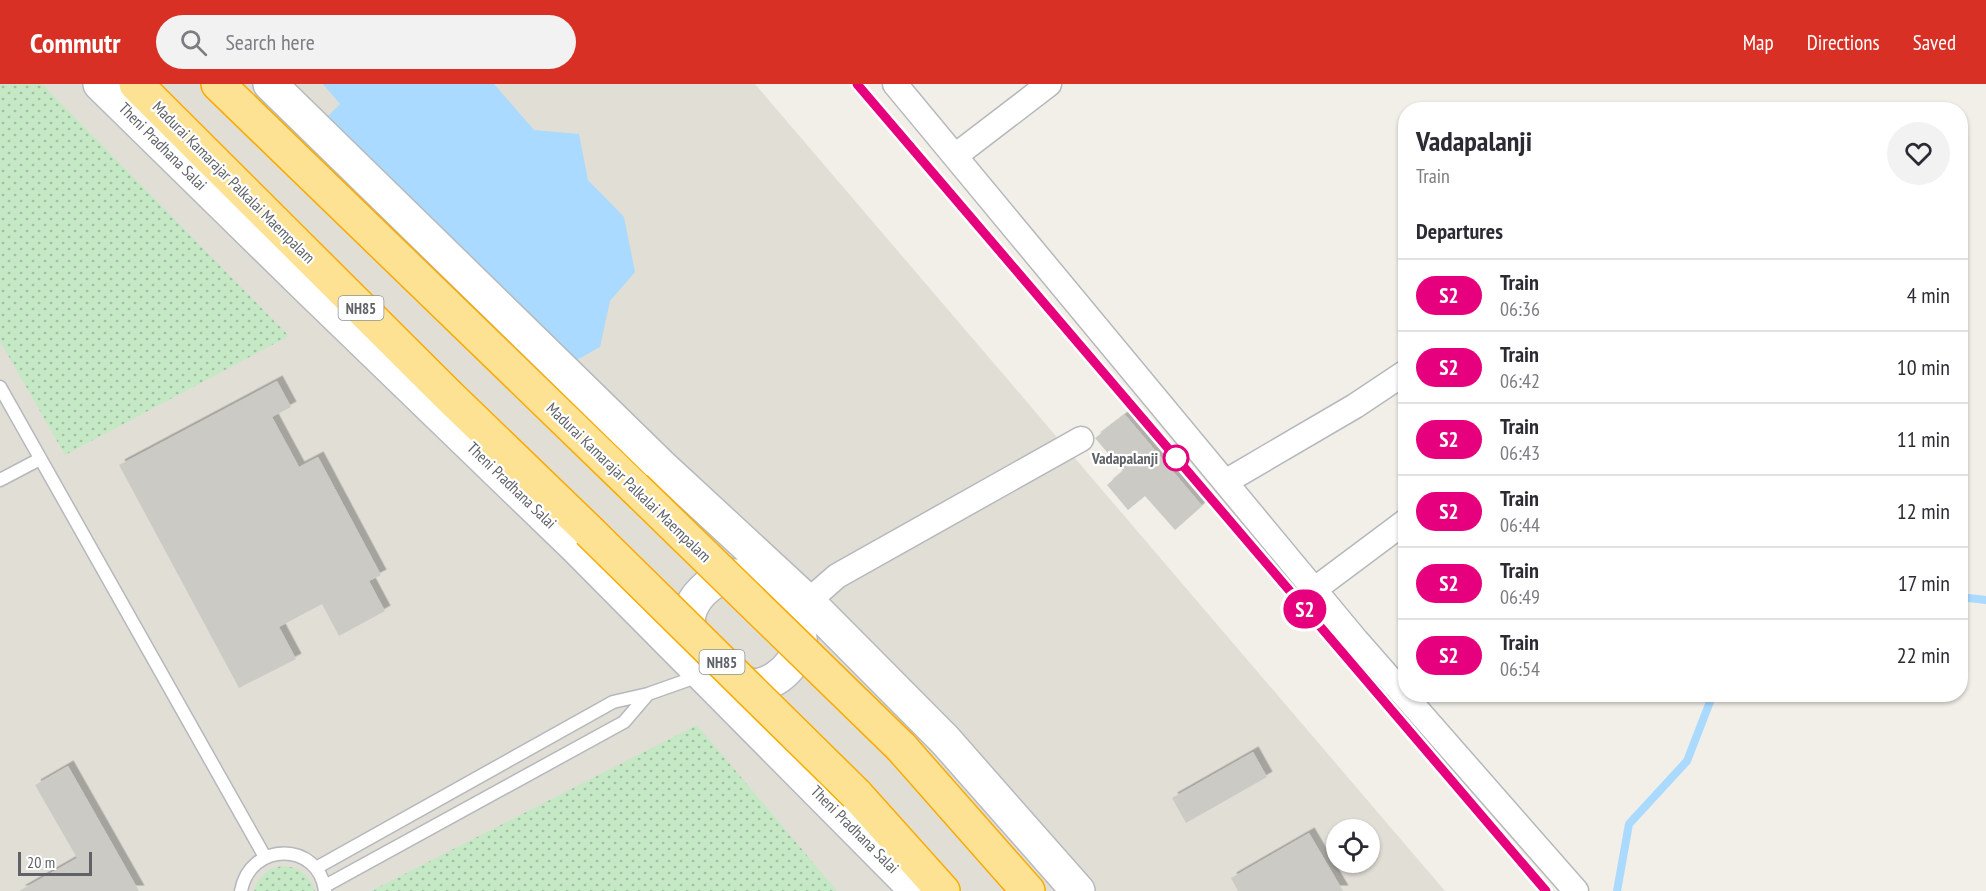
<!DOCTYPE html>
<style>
:root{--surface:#fff;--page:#f2f2f3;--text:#2b2b33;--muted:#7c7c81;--line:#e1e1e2;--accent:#d93025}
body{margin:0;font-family:"PT Sans Narrow",sans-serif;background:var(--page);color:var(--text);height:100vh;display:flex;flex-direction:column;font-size:22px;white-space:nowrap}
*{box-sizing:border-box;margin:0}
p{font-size:20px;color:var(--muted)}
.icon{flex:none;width:33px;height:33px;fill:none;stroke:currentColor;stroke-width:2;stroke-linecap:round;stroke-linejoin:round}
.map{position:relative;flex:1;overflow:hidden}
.panel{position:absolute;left:1398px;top:18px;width:570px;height:600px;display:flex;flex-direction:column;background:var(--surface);border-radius:24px;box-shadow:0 2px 4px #0004}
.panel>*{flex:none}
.badge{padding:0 12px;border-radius:20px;font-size:21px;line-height:39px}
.buttons{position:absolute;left:1326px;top:735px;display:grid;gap:12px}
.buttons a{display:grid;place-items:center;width:54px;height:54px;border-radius:50%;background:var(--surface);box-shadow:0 2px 4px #0004;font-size:30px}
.scale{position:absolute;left:18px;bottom:15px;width:74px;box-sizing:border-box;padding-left:6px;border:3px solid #5f6368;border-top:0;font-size:16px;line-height:21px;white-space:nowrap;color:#5f6368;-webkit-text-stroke:4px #fff;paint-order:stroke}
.map>.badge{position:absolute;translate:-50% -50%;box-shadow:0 0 0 3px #fff}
h2{padding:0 18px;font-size:22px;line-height:54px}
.round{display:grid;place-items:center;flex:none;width:63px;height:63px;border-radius:32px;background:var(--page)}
.overview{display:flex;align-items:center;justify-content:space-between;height:102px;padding:0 18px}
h1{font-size:28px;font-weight:600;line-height:45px}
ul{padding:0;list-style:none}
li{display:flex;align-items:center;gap:18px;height:72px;padding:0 18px;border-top:2px solid var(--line)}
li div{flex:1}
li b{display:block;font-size:22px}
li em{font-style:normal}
li .badge{min-width:66px;font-weight:700;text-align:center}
header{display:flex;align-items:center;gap:36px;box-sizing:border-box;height:84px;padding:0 30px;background:var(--accent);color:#fff}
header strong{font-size:28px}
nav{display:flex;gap:33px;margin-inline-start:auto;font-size:21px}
.search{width:420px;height:54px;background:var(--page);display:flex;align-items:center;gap:15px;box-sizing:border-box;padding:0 21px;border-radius:33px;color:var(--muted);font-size:22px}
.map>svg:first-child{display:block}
.education{fill:#e1ded6;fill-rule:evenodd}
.grass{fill:url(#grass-dots)}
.water{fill:#aadaff}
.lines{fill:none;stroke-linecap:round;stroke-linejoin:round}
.stream{stroke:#aadaff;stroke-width:8}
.building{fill:#cccac5;filter:url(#shadow)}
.lane-casing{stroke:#b5b8bc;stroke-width:15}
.street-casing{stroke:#b5b8bc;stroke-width:27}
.secondary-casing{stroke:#b6babf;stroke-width:36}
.highway-casing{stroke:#f9ab00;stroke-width:36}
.lane{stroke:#fff;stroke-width:12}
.street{stroke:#fff;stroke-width:24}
.secondary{stroke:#fff;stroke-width:33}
.highway{stroke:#fde293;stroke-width:33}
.rail{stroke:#b6b7b8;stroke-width:4.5;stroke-dasharray:1.5 8;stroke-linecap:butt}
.highway-bridge-casing{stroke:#f9ab00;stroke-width:36;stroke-linecap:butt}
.highway-bridge{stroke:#fde293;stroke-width:33}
.line-casing{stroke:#fff;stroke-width:14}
.line{stroke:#e6007e;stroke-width:9}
.stop-dot{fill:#fff;stroke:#e6007e;stroke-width:3}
.labels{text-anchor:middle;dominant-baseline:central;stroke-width:4.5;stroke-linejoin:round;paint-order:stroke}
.shield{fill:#fff;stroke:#8f9295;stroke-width:1.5}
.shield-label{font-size:15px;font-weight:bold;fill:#5f6368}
.street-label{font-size:16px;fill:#5f6368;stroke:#fff}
.stop-label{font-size:16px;font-weight:bold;fill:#5f6368;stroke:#fff;text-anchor:end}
</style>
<header>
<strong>Commutr</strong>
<div class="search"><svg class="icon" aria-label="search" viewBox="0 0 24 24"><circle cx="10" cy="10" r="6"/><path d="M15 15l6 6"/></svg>Search here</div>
<nav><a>Map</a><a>Directions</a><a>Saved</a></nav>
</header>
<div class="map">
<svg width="1986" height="807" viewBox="0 0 1986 807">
<defs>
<pattern id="grass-dots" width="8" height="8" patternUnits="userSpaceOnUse" patternTransform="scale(1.5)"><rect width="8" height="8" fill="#c5e8c5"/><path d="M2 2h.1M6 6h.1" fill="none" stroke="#a3c0a4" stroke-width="1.8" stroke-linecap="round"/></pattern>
<filter id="shadow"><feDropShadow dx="5.5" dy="-5.5" stdDeviation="0" flood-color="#0004"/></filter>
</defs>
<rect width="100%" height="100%" fill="#f1efe8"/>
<!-- education -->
<path class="education" d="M 0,0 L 755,0 L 1445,807 L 0,807 ZM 1336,746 L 1370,746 L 1370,778 L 1336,778 Z"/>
<!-- grass -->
<path class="grass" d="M 0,0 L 42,0 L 289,252 L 65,371 L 0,257 Z
M 697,641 L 837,807 L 371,807 Z
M 283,782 C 299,783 310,791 315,807 L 254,807 C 258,792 268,784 283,782 Z"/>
<!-- water -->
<path class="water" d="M 323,0 L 494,0 L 534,46 L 579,50 L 588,96 L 624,133 L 635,188 L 610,217 L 600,263 L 575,277 L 328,32 L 340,20 Z"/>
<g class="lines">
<!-- stream -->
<path class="stream" d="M 1960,513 L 1986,516
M 1617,807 L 1629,740 L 1687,677 L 1713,610"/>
</g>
<!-- building -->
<path class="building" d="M 277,297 L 291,323 L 272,333 L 299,383 L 318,373 L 381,491 L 369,497 L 385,527 L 339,552 L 322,520 L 279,543 L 296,575 L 239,604 L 119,381 Z
M 1125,331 L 1202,422 L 1175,446 L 1145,412 L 1128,426 L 1107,401 L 1123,387 L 1095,354 Z
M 1253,668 L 1267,693 L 1186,739 L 1172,714 Z
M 68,682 L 139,807 L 19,807 L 77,774 L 35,701 Z
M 1309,749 L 1343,807 L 1238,807 L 1231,794 Z"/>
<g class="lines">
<!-- lane casing -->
<g class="lane-casing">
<path id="lane" d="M 0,303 L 265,773
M 0,396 L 40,375
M 316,784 L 613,618 L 648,610 L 699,592
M 325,802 L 624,638 L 648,610
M 241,807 C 250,757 319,757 325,807"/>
</g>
<!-- street casing -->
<g class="street-casing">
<path id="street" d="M 895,0 L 1356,556 L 1576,807
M 955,72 L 1049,0
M 1225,398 L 1355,322 L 1406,288
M 1315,505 L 1406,437
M 797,527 L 837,492 L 1081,355"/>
</g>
<!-- secondary casing -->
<g class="secondary-casing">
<path id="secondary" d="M 100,0 L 306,202 L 576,463 L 917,807
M 270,0 L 660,381 L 807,517 L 945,656 L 1078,807
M 725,491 C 734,492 745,492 752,495 C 773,505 804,540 800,564 C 799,569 794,577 791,580 C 784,590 772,598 761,601 C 735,607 683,556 689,530 C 694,511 709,500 725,491 Z"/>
</g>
<!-- highway casing -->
<g class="highway-casing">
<path id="highway" d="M 136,0 L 447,310 L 589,447
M 218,0 L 635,404
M 901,663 L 1028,807
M 856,710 L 943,807"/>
</g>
<!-- lane -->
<use href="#lane" class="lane"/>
<!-- street -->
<use href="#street" class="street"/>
<!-- secondary -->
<use href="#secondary" class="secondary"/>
<!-- highway -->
<use href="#highway" class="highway"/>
<!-- rail -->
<path class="rail" d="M 857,0 L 1546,807"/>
<!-- highway-bridge casing -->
<g class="highway-bridge-casing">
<path id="highway-bridge" d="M 635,404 L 901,663
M 589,447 L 856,710"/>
</g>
<!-- highway-bridge -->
<use href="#highway-bridge" class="highway-bridge"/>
</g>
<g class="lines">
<!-- line casing -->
<g class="line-casing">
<path id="line" d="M 857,0 L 1546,807"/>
</g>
<!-- line -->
<use href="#line" class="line"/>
</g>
<!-- markers -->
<circle class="stop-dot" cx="1176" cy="374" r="12"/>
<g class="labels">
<!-- shield labels -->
<g class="shield">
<rect x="338.5" y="212" width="45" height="24" rx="4.5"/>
<rect x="699.5" y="566" width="45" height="24" rx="4.5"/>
</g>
<g class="shield-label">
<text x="361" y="224">NH85</text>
<text x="722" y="578">NH85</text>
</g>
<!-- street labels -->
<g class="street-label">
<text transform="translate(163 62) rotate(45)">Theni Pradhana Salai</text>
<text transform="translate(234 98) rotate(45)">Madurai Kamarajar Palkalai Maempalam</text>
<text transform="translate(629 398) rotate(44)">Madurai Kamarajar Palkalai Maempalam</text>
<text transform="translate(512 401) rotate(44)">Theni Pradhana Salai</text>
<text transform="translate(855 745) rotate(45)">Theni Pradhana Salai</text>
</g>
<!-- stop labels -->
<g class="stop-label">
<text x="1158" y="374">Vadapalanji</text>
</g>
</g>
</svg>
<div class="buttons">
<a><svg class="icon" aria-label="locate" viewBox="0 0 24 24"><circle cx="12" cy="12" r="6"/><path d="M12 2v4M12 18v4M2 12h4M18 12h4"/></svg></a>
</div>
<div class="scale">20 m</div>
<b class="badge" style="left:1305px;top:525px;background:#e6007e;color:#fff">S2</b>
<section class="panel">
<div class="overview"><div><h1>Vadapalanji</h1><p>Train</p></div><a class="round"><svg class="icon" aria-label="heart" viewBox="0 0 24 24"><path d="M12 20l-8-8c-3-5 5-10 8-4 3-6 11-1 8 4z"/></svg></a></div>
<h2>Departures</h2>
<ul>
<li><span class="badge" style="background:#e6007e;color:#fff">S2</span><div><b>Train</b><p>06:36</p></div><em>4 min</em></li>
<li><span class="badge" style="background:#e6007e;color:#fff">S2</span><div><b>Train</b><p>06:42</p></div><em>10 min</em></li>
<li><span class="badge" style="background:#e6007e;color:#fff">S2</span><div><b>Train</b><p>06:43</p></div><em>11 min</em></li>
<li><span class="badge" style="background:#e6007e;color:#fff">S2</span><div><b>Train</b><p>06:44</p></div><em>12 min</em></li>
<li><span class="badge" style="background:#e6007e;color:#fff">S2</span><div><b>Train</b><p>06:49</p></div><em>17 min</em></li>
<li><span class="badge" style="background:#e6007e;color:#fff">S2</span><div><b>Train</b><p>06:54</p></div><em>22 min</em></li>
</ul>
</section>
</div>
